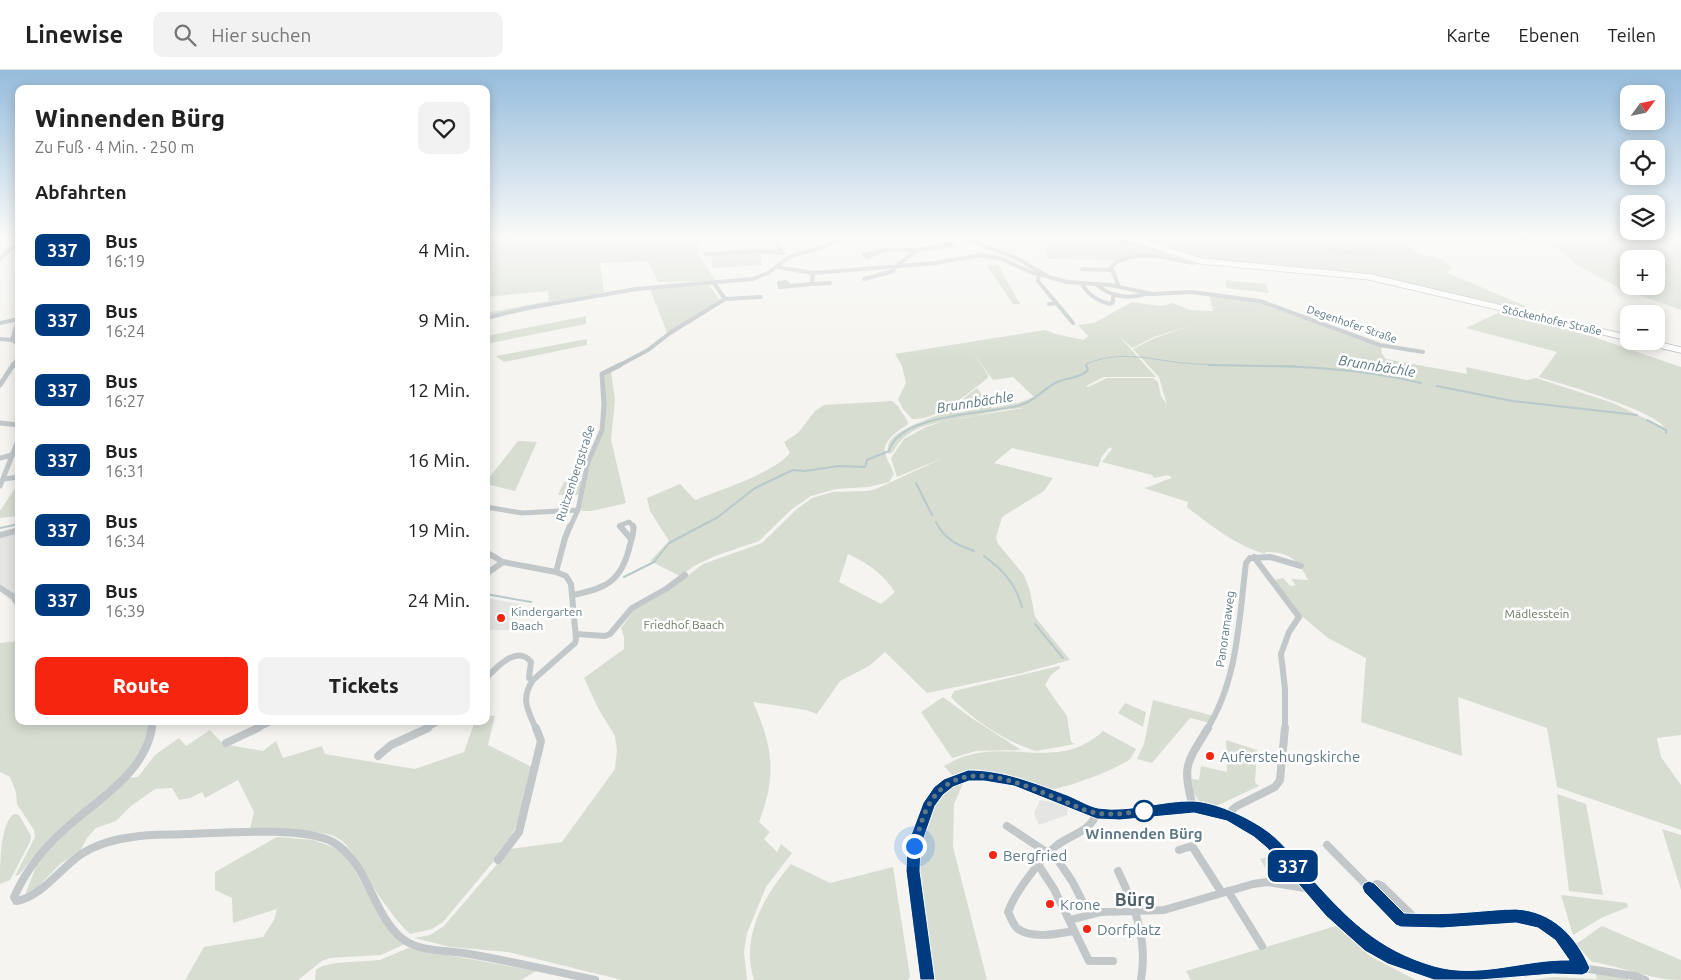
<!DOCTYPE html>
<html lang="de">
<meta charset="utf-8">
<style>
:root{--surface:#fff;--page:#f2f2f2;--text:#222;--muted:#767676;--line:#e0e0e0;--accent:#f52510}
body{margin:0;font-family:Ubuntu,sans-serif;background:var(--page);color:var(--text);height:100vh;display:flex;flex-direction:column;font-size:19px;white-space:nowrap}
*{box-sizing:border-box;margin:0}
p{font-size:16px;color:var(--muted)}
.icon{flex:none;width:28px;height:28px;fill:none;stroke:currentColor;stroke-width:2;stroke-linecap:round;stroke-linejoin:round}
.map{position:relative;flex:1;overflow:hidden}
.side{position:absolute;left:15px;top:15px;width:475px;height:640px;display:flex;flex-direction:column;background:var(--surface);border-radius:10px;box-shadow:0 2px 12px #0003}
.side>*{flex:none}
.badge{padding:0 10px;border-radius:8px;font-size:18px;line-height:32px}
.needle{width:32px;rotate:57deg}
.tools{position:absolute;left:1620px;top:15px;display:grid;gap:10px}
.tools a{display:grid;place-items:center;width:45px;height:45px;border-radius:10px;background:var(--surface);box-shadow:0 2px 12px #0003;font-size:25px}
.you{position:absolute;width:25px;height:25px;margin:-12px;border:4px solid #fff;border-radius:50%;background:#1a73e8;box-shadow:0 0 0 8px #1a73e833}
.map>.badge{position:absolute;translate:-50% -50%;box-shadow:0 0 0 2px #fff}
h2{padding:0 20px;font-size:19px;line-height:45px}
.round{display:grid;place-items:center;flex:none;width:52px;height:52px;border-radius:10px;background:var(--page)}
.summary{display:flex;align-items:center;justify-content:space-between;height:85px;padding:0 20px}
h1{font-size:24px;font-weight:800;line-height:38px}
.button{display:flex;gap:10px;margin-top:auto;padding:10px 20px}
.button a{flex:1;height:58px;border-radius:10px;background:var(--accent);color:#fff;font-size:20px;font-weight:800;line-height:58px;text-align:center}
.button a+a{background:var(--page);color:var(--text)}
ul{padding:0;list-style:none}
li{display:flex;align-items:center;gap:15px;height:70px;padding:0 20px}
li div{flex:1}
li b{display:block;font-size:19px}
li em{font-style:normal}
li .badge{min-width:55px;font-weight:700;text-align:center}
header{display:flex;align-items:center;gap:30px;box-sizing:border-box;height:70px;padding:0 25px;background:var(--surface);border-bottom:1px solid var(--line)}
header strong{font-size:24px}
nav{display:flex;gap:28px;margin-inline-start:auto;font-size:18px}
.search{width:350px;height:45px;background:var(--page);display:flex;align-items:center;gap:12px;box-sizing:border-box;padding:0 18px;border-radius:10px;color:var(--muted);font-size:19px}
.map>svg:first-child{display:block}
.built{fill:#e5e6e4}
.green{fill:#d7ddd1;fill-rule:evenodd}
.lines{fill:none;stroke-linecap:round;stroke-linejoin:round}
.stream-far1{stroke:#b9c9cb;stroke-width:1}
.stream{stroke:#b9c9cb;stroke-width:2}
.major-casing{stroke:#b4bbbd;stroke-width:7}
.minor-far3{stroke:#c2c7ca;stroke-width:4}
.minor-far2{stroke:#c2c7ca;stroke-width:5}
.minor-far1{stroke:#c2c7ca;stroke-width:6}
.minor{stroke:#c2c7ca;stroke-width:8}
.major{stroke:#fff;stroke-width:5.5}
.line{fill:#003b80;stroke:#fff}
.walk{stroke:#607a85;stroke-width:5;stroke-dasharray:0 9}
.poi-dot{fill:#f52510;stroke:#fff;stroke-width:2}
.stop-dot{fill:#fff;stroke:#003b80;stroke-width:2.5}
.labels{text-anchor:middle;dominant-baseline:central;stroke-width:5;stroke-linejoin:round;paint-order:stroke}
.far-street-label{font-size:11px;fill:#607a85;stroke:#fff}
.street-label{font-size:12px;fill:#607a85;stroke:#fff}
.poi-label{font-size:12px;fill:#607a85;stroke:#fff;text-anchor:start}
.park-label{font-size:12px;fill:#697b60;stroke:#fff}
.water-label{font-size:14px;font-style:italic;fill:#58767b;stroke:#fff}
.near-poi-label{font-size:15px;fill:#607a85;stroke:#fff;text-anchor:start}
.near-stop-label{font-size:15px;font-weight:bold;fill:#607a85;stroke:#fff}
.near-quarter-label{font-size:18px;font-weight:bold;fill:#4f6169;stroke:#fff}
</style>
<header>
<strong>Linewise</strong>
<div class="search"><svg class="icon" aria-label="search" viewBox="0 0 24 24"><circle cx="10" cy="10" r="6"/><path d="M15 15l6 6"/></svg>Hier suchen</div>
<nav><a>Karte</a><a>Ebenen</a><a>Teilen</a></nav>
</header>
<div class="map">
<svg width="1681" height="910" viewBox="0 0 1681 910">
<rect width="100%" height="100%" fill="#f5f4f0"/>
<!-- built -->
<path class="built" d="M 19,461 L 19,538 L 0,521 L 0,466 Z
M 492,529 L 522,534 L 509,560 L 486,560 L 486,531 Z
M 1040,730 L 1068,735 L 1067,745 L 1039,755 L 1034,743 Z"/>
<!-- green -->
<path class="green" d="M 486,166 L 503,166 L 503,167 L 699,166 L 697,183 L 716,211 L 658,212 L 648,191 L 600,193 L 604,222 L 486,246 L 486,243 L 549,231 L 548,221 L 486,227 Z
M 1040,166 L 1123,166 L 1172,183 L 1169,188 L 1139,187 L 1121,190 L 1047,189 L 1047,171 Z
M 1127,166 L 1188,166 L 1155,175 Z
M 1192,166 L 1407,166 C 1408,169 1408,173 1410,177 C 1420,191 1444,180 1451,200 L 1445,202 L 1530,238 L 1489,234 L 1362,204 L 1216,192 L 1177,184 L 1165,174 Z
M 1473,166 L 1681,166 L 1681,240 L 1619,218 L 1577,195 L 1561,181 L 1546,173 ZM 1629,189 L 1656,189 L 1656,216 L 1629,216 Z
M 760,182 L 762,195 L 713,198 L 711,185 Z
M 998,195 L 1020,234 L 1013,234 L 987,196 Z
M 1225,210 L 1266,214 L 1269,223 L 1226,218 Z
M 709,215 L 720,230 L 719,232 L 721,233 L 668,265 L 650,219 Z
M 1209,224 L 1258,232 L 1381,276 L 1382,284 L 1386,289 L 1467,304 L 1466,297 L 1527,310 L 1536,308 L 1613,333 L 1665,358 C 1653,340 1563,314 1539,307 L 1557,282 L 1466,258 L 1504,240 L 1594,267 L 1681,297 L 1681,665 L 1657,668 L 1661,687 L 1681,715 L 1681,760 L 1557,717 L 1547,658 L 1458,627 L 1462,686 L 1361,652 L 1366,588 L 1328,568 L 1298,543 L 1274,510 L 1283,508 L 1290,516 L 1296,515 L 1291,509 L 1308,510 C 1299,490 1288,481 1265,482 L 1266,484 C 1238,477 1210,455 1187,437 L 1188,432 L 1144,418 C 1154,416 1161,411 1172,408 L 1168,405 L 1154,408 L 1152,405 L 1102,392 L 1112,379 L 1110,377 L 1102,386 L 1098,397 L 1012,378 L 994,393 L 1053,408 L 1044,421 L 1002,447 L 996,468 L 998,474 L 1024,505 L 1030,521 L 1035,547 L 1070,590 L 1018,604 L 927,623 L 885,582 L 869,596 L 840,611 L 817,644 L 806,640 L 753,632 C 773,677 777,705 759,752 L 770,762 L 764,769 L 777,782 L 781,774 L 792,783 L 766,817 L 747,863 L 744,882 L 747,910 L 622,910 L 508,882 L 451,877 L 414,868 L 430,865 L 444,856 L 510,779 L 562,772 L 615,699 L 617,681 L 615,666 L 598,638 L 584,608 L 624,579 L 624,567 L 621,558 L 635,539 L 665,523 L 703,494 L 762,473 L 798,438 L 812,428 L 833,422 L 867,421 L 876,419 L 945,387 L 897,407 L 891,388 L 904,369 L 926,357 L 944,351 L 1023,338 C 1006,338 987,343 970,347 C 942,352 907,353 893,382 L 889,384 C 879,363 930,349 943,343 C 955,337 966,326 977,318 L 992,338 L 1018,333 L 1034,327 L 1013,307 L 993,310 L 973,283 L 988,305 L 988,308 C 969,322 938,351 912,349 L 903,339 L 898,329 L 906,313 L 902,296 L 895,284 L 1045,260 L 1056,264 L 1084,270 L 1088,266 L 1078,255 L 1094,253 L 1132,232 L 1160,236 L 1173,233 L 1190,240 L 1213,241 ZM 1189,256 L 1155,268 L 1133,279 L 1159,307 L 1167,335 L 1161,326 L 1158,312 L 1153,308 L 1107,308 L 1088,317 L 1086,316 L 1104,307 L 1156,307 L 1119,266 L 1132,278 L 1154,267 ZM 848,484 C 868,493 883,504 895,522 L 881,534 L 839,512 Z
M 586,246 L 586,254 L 486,274 L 486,266 Z
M 587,269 L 587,275 L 504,292 L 496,286 Z
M 611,301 L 615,330 L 611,370 L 626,433 L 592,441 L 582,441 L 581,438 L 591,389 L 604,360 L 605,304 Z
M 892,331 L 898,336 L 908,352 L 907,355 C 899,360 883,370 885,382 C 886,389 892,397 894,404 L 889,412 L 868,417 L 836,419 L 811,426 L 792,439 L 759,471 L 715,486 L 694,496 L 680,506 L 650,491 L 669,471 L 650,441 L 647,428 L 680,414 L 695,430 C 720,420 774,403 790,383 L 784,372 L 798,363 L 815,341 L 824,335 Z
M 518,371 L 537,372 L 515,421 L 486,414 L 486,412 Z
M 584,411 L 580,425 L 558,425 L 564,412 Z
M 19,412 L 19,446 L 0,448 L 0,441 Z
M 19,571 L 19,651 L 150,651 C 145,704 90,730 56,762 C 42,775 31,790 19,805 L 15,806 L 35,767 L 34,760 L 17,734 L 16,722 L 10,707 L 0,702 L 0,573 Z
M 1059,596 L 1060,598 L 1051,605 L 1045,615 L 1067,646 L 1071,672 L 1075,674 L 1036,681 C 1008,673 970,648 951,627 L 954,621 Z
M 943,627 L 973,649 L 1021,680 L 976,681 L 952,688 L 921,642 Z
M 1153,630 L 1214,646 L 1210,653 L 1190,648 L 1152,693 L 1137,689 L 1144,674 Z
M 1125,633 L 1146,642 L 1143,657 L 1118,643 Z
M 486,645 L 495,646 L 488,675 L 532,697 C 525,725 521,755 504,779 L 443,852 L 432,859 L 410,864 C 393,848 380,827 368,809 C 358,794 350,771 331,765 C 305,758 277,760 250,759 L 254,742 L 238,710 L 205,728 L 202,722 L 190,728 L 179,730 L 172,718 L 155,719 L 131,736 L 116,751 L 96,758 L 87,768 L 80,781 L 60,794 L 33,822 L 25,825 L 37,794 L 49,778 L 129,708 L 138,707 L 155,685 L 179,668 L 186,676 L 210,660 L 223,674 L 263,681 L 276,671 L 283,688 L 322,676 L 325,684 L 415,699 L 464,682 L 475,651 L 486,651 Z
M 1103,661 L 1136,679 C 1134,682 1132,686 1130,689 C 1122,697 1062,720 1051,719 C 1016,713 990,691 953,706 L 944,696 C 952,692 960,687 969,685 C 1015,672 1061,700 1103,661 Z
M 1226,670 L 1257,680 L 1255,712 L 1259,716 L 1216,736 L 1200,733 L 1193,722 L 1192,709 L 1199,710 L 1201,696 L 1227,702 Z
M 965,709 L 954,734 L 953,777 L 987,910 L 931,910 L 916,792 C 918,767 930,736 948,719 C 953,715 960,712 965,709 Z
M 1557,724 L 1586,734 L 1603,825 L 1569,821 Z
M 14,744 L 19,745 L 31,766 L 30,772 L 10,810 L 0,814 C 0,795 0,753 14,744 Z
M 1662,759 L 1681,765 L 1681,820 Z
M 277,767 L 313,770 L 341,780 L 350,792 L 383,851 L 405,874 L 381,885 L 330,888 L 322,891 L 298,910 L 185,910 L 204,877 L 263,867 L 274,850 L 277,839 L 233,853 L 232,828 L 215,820 L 215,802 Z
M 1277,784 L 1294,804 L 1292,810 L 1270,806 L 1260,789 Z
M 791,794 L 830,813 L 893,797 L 910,906 L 908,910 L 754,910 C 740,867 764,826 791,794 Z
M 1561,825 L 1627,833 L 1628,837 L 1601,848 L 1573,865 Z
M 1336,856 L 1371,887 L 1416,910 L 1191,910 L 1186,901 Z
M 1602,856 L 1681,890 L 1681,910 C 1650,910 1622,896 1592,892 L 1576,874 Z
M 408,878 L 536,901 L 521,910 L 315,910 L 316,900 L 322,896 L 336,893 L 380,890 Z
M 1595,902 L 1628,908 L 1628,910 L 1532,910 L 1553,907 L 1597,909 Z"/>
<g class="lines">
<!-- stream-far1 -->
<path class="stream-far1" d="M 1288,166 L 1336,181 L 1377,185
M 1087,296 L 1086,294 C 1125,278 1156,292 1196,294 C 1229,296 1262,295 1296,296"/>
<!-- stream -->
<path class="stream" d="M 1209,295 C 1283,296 1348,296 1421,313
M 1437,316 L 1512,331 L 1637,345
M 1647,350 L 1666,360 L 1666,363
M 916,413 L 932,445
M 936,452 C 944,469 957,475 974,481
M 0,458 L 19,454
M 984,486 C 1003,500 1016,514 1022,537
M 624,507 L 654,492 L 669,473 L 718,447 L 755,418 L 793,400 L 805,401 L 838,396 L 865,397 L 867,390 L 889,381 C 899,343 989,344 1021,335 C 1035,331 1044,318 1057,312 C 1067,308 1081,308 1088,300 L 1086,295
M 486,524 L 531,532
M 1035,554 L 1063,588"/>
<!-- major casing -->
<g class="major-casing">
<path id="major" d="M 1123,166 L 1201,191 L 1370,207 L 1629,268
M 1643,271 L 1681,280"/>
</g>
<!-- minor-far3 -->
<path class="minor-far3" d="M 700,166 L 700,169 L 748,168
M 776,166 L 779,178 L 783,183
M 923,166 L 924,170
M 960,166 L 1016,188 L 1049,207 L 1067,212 L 1110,215 L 1152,224 L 1191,222 L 1260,231 L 1380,275 L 1423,282
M 1037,166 L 1044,171
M 1096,166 L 1146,175
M 884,180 L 917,180
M 884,180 L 868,187 L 864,185 Z
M 706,184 L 759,181 L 782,183
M 0,189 L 10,179 L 19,175
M 777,197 L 813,203 L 936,193 L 981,185 L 1002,189 L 1033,203 L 1047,206
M 1082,199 L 1112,200
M 1039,205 L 1038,211 L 1073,253
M 864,209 L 893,201 L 895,197 L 917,180 L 953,175 L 948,173 L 938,177
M 714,213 L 725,229
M 812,214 L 830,213
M 1082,214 C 1088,225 1098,231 1110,234 L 1113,232 L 1113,224
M 1096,214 C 1110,227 1130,230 1147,223
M 790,216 L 786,212 L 779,213 L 780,217 L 812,214 L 813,203
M 1119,217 L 1111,197 C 1125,182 1156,185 1174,189 C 1184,191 1192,195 1201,191
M 725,229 L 761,227
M 1049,234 L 1057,233
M 19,246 L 12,270 L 19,268
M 486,248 L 528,238 L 636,219 L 753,209 L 768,203 L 789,187 L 823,177 L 846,166
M 0,253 L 19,249
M 0,269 L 12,270 L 19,274
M 13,296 L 19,286
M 618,296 L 648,280 L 670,263 L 725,229"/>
<!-- minor-far2 -->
<path class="minor-far2" d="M 0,315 L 13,295
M 0,353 L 19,355
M 0,388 L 19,383
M 4,409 L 19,407
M 0,416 L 19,368
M 486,437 L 522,443 L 578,440
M 570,457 L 578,440 L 588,392 L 602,360 L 604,335 L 602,304 L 620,295
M 620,457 L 621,455 L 629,452 L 634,457"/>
<!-- minor-far1 -->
<path class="minor-far1" d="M 620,456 L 631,469
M 0,465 L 19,460
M 486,482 L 503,492 L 556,502 L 566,506 L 571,514 L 576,569 L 575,573 L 533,610 C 520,629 528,640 536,659
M 1254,487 L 1299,547 L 1289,562 L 1281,584 L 1285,619 L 1285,659
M 556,502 L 565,468 L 570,456
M 486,504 L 503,492
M 0,518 L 14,527 L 19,537
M 573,525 C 605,518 620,513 629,479 C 630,472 635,463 633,456
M 576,564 L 605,566 L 610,564 L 632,538 L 666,519 L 685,505
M 486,608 C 496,598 517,574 531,592 L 529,608 L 533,610
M 152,659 L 153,651
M 256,659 L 273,651
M 426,659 L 439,651
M 1207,659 C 1238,610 1239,549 1246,493 L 1250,488 L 1270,487 L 1301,496"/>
<!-- minor -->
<path class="minor" d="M 152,658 C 144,705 96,730 64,760 C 42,779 26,801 14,827 L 16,831 C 41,827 60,799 80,785 C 95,775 115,769 133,767 C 151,764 168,765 186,764 C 222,763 302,756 333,772 C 342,777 351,787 357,796 C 372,818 384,861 409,873 C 427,882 450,880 469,884 C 511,891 553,901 595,910
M 226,673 L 258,658
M 378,686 L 391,675 L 428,658
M 1193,737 C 1182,695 1186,694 1208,658
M 1230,746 L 1232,740 L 1237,736 L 1275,717 L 1280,710 L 1285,658
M 1007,756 L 1057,789 L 1072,811 L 1089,844
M 1327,775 L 1401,850 C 1442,854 1511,837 1546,855 C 1563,864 1573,881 1582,898
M 1179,780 L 1192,776 L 1222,823
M 498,790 L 519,762 L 541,671 L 536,658
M 1039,796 L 1054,819 L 1089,891 L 1113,891
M 1118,801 C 1135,836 1148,870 1141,910
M 1369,817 L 1377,814 L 1382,816 L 1418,851
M 1228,821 L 1262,876
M 1070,850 L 1101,842 L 1164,840 L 1253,814 L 1267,812 L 1312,819
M 1073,861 C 1057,864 1032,869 1018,859 C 1013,855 1011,848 1008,842 C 1014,824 1041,788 1056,776 C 1071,764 1089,763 1097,743
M 928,910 L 913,801 L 914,776 L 930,733 L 939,721 L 959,708 L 984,705 L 1015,711 L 1097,743 L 1120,745 L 1193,737 L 1230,746 L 1259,762 L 1272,773 L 1332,842 L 1370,875 L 1393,888 L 1434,904 L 1452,908 L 1480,909 L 1553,897 L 1582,898 L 1635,906 L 1645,910"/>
<!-- major -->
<use href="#major" class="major"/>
</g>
<!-- sky -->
<linearGradient id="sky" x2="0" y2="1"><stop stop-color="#95bcdc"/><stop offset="0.57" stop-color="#fafaf8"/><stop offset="1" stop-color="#fafaf8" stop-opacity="0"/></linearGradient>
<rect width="1681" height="293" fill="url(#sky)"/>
<!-- line -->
<path class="line" d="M 968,700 C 1004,700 1034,713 1067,725 C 1077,729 1088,736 1098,738 C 1130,743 1162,730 1193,731 C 1215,732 1245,746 1263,758 C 1280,769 1292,786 1305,801 C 1344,845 1375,879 1434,896 C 1480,909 1524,889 1569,890 L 1555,870 L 1538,858 L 1516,853 L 1442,858 L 1401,857 L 1396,855 L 1364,822 L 1362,817 L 1364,813 L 1369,811 L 1374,813 L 1404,843 C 1426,844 1448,844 1470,842 C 1485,841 1501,839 1516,839 C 1552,841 1576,866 1590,898 L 1587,903 L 1582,905 L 1553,904 L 1480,910 L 1434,910 L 1388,894 L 1365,881 L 1326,846 L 1267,778 L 1254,767 L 1227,751 L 1194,743 L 1120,750 L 1097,749 L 1014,716 L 984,711 L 969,711 L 953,717 L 943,725 L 935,736 L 921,776 L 920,801 L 935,910 L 920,910 L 906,801 L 907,776 L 923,733 L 934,717 L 944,709 Z"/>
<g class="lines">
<!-- walk -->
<path class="walk" d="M 914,776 C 919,762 922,746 930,733 C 958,686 1015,711 1054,727 C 1068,732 1083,741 1097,743 C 1114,746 1130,742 1147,741 L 1144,741"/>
</g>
<!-- markers -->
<g class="poi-dot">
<circle cx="501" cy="548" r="5"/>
<circle cx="1210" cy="686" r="5"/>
<circle cx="993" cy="785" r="5"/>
<circle cx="1050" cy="834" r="5"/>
<circle cx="1087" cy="859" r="5"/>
</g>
<circle class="stop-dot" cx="1144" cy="741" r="10"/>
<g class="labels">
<!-- far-street labels -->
<g class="far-street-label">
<text transform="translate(1552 250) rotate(13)">Stöckenhofer Straße</text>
<text transform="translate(1352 254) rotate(19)">Degenhofer Straße</text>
</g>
<!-- street labels -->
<g class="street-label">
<text transform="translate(575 403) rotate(-72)">Ruitzenbergstraße</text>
<text transform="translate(1225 559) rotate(-82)">Panoramaweg</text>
</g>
<!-- poi labels -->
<g class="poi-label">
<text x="511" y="541">Kindergarten<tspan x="511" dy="14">Baach</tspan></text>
</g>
<!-- park labels -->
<g class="park-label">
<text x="1537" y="543">Mädlesstein</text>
<text x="684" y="554">Friedhof Baach</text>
</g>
<!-- water labels -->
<g class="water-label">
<text transform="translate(1377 296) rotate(9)">Brunnbächle</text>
<text transform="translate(975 332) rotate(-9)">Brunnbächle</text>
</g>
<!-- near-poi labels -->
<g class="near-poi-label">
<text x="1220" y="686">Auferstehungskirche</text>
<text x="1003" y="785">Bergfried</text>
<text x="1060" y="834">Krone</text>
<text x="1097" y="859">Dorfplatz</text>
</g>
<!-- near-stop labels -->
<g class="near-stop-label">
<text x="1144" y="763">Winnenden Bürg</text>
</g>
<!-- near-quarter labels -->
<g class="near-quarter-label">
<text x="1135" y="829">Bürg</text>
</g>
</g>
</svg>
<div class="tools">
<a><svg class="needle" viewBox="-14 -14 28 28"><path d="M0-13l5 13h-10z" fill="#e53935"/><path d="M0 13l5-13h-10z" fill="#767676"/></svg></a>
<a><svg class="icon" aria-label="locate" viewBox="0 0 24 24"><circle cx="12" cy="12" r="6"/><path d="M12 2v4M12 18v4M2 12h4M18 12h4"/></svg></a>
<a><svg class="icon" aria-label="layers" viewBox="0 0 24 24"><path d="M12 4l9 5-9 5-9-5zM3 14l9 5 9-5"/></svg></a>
<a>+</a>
<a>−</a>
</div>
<div class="you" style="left:914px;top:776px"></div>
<b class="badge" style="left:1293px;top:796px;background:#003b80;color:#fff">337</b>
<section class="side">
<div class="summary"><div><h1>Winnenden Bürg</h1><p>Zu Fuß · 4 Min. · 250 m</p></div><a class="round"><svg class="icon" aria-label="heart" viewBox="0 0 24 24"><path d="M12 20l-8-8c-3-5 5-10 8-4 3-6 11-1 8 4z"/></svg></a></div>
<h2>Abfahrten</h2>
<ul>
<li><span class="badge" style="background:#003b80;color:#fff">337</span><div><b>Bus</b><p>16:19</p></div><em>4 Min.</em></li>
<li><span class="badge" style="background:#003b80;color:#fff">337</span><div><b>Bus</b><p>16:24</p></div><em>9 Min.</em></li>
<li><span class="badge" style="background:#003b80;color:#fff">337</span><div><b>Bus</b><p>16:27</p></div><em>12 Min.</em></li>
<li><span class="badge" style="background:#003b80;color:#fff">337</span><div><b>Bus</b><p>16:31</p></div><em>16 Min.</em></li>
<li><span class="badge" style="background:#003b80;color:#fff">337</span><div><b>Bus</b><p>16:34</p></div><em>19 Min.</em></li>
<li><span class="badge" style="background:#003b80;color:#fff">337</span><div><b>Bus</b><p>16:39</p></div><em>24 Min.</em></li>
</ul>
<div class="button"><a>Route</a><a>Tickets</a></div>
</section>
</div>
